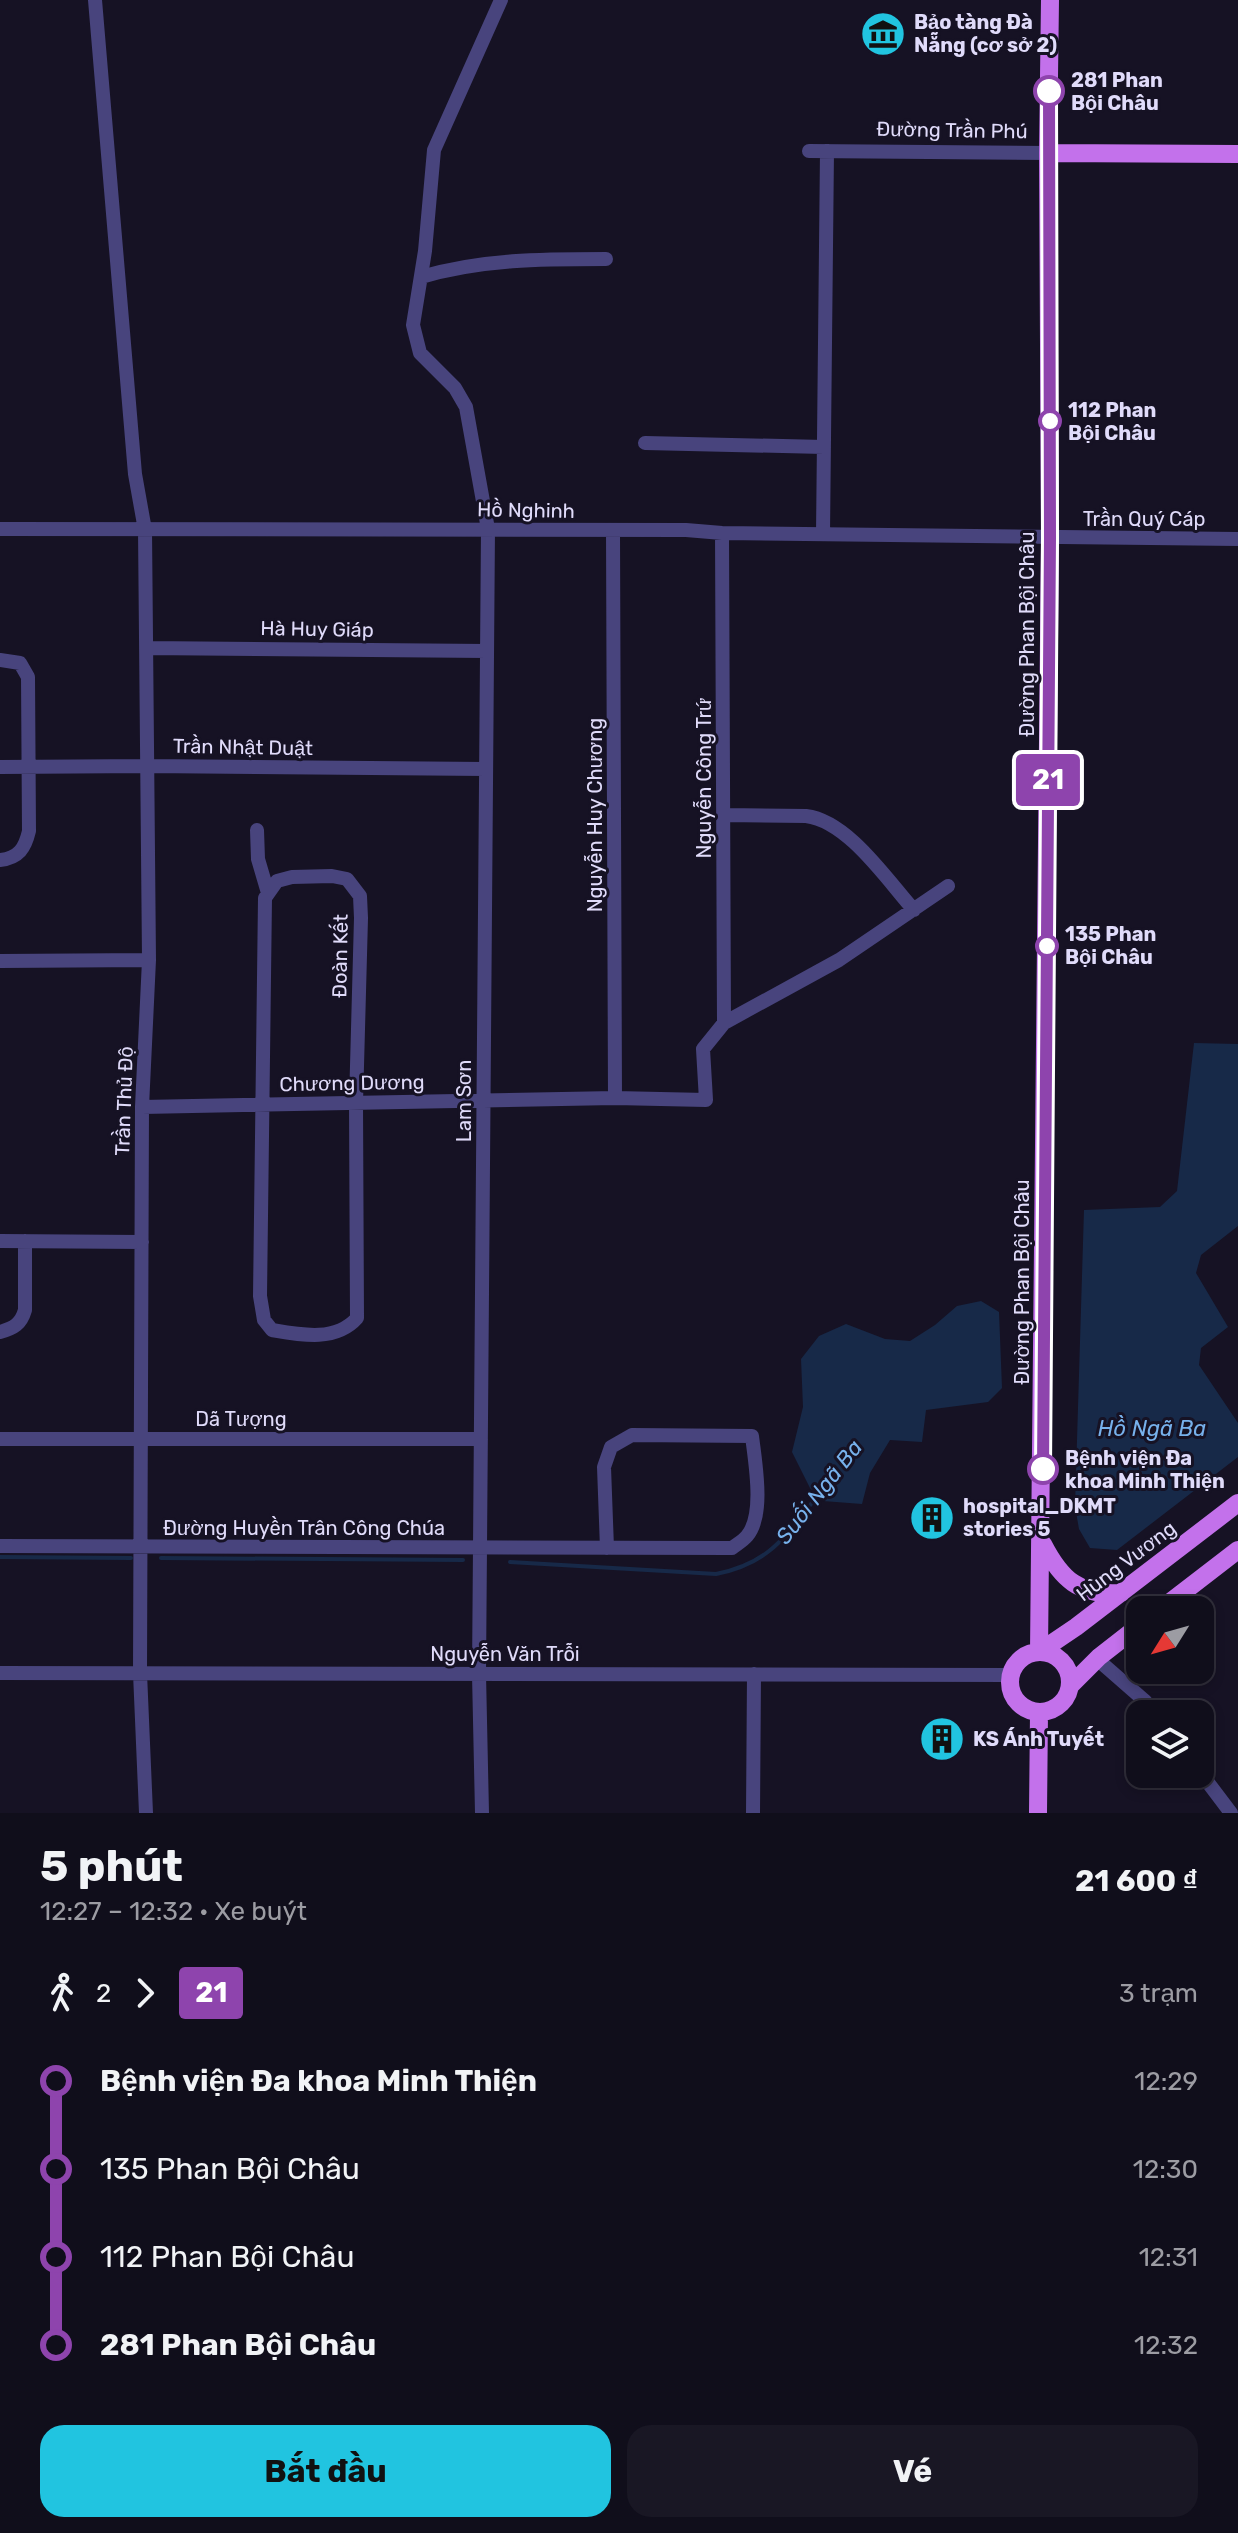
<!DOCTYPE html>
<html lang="vi">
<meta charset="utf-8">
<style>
:root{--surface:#100e1b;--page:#191724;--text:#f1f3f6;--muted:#9c9ca3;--line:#302e3a;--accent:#21c4e0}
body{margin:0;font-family:Rubik,sans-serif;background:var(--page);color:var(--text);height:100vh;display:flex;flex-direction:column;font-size:30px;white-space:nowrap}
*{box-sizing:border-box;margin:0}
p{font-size:26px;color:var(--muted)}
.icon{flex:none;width:44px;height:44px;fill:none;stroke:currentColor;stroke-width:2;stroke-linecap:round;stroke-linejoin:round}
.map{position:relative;height:1813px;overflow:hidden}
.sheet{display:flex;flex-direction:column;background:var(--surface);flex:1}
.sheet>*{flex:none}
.badge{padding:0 16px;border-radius:6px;font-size:28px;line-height:52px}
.needle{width:52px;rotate:233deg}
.fabs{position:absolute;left:1126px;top:1596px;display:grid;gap:16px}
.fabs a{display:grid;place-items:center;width:88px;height:88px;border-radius:16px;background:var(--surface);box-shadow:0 4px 12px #0003,0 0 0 2px var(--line);font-size:40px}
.map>.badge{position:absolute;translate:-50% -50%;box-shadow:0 0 0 4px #fff}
.legs{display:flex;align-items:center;gap:12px;height:88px;padding:0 40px;font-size:26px}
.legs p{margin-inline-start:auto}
.head{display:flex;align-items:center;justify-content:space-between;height:136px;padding:0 40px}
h1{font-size:44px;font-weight:700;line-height:60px}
.button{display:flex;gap:16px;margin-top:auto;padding:16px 40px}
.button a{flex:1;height:92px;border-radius:24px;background:var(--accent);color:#111;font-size:32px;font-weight:700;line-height:92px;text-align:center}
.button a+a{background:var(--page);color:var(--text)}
ul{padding:0 40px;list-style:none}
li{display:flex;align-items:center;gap:28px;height:88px;font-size:30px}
li i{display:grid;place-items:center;width:12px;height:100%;margin:0 10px;background:currentColor}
li i::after{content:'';width:20px;height:20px;margin:-10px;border:6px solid;border-radius:50%;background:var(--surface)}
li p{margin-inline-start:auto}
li:first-child i{background:linear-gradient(#0000 50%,currentColor 0)}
li:last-child i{background:linear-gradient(currentColor 50%,#0000 0)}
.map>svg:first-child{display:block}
.water{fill:#172948}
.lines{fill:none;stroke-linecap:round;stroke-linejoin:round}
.stream{stroke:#172948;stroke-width:4}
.minor{stroke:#48447d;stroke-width:14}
.major{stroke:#c371eb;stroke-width:18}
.line-1-casing{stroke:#fff;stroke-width:18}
.line-1{stroke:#8e44ad;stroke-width:12}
.stop-1-dot{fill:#fff;stroke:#8e44ad;stroke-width:4}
.labels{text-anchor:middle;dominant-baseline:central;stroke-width:6;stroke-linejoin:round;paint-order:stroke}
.poi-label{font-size:20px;font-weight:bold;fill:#e0dbfa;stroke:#161224;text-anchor:start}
.stop-label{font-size:20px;font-weight:bold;fill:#e0dbfa;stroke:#161224;text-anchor:start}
.street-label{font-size:20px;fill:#e0dbfa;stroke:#161224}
.water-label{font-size:22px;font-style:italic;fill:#77b1ec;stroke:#161224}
</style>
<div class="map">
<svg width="1238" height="1813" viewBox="0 0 1238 1813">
<rect width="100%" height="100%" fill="#161224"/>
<!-- water -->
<path class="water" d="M 1194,1043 L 1238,1044 L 1238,1226 L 1201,1255 L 1196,1273 L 1228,1327 L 1201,1348 L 1199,1365 L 1238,1423 L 1238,1457 L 1117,1550 L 1090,1548 L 1079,1529 L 1075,1506 L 1084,1210 L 1160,1207 L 1177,1191 Z
M 981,1301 L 999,1312 L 1002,1388 L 988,1402 L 926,1410 L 922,1442 L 890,1440 L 870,1473 L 862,1504 L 823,1501 L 810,1488 L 792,1452 L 803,1407 L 801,1359 L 819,1336 L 846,1324 L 885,1339 L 910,1341 L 935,1325 L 957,1306 Z"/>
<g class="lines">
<!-- stream -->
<path class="stream" d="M 0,1557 L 131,1558
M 161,1558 L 463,1560
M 510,1562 L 716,1574 C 771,1563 785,1536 819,1494"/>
<!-- minor -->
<path class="minor" d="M 95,0 L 135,474 L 145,530 L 149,960 L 142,1107 L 140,1673 L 146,1813
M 809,151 L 1048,153
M 421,277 C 481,259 543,259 606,259
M 645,443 L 824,447
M 0,529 L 686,530 L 722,533 L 1238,539
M 613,531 L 615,1098
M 722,533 L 724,1023
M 823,534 L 827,151
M 146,648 L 487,651
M 0,660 L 20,663 L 28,677 L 29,831 C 25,848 19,858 0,860
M 0,767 L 148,766 L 486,769
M 724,815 L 806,816 C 848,821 887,880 914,910
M 257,830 L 258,859 L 268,893
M 332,876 L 347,879 L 360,896 L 361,918 L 356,1103 L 357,1318 C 336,1342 301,1335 272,1330 L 264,1320 L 260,1296 L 265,898 L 277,881 L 292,877 Z
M 0,961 L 149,960
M 142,1107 L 615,1098 L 706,1100 L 703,1049 L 724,1023 L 839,960 L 948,886
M 0,1241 L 142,1242
M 0,1332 C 14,1328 21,1324 25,1310 L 25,1241
M 0,1439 L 481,1439
M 0,1546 L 732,1548 C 737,1544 743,1541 747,1536 C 765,1515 755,1462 752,1436 L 632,1435 L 611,1447 L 604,1467 L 607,1548
M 1097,1659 L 1145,1701 L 1156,1714
M 0,1673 L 1010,1675
M 1200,1772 L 1231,1813
M 482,1813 L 479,1674 L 488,529 L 466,407 L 455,388 L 420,353 L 413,325 L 425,251 L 434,150 L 501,0
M 753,1813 L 754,1674"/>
<!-- major -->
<path class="major" d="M 1048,153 L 1238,154
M 1043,1544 C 1061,1579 1079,1596 1121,1593
M 1160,1610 L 1238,1550
M1010 1682a30 30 0 1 1 60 0a30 30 0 1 1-60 0Z
M 1039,1652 L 1050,538 L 1048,153 L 1050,0
M 1039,1652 L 1076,1627 L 1238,1503
M 1070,1686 L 1099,1657 L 1140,1625
M 1038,1813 L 1039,1713"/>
</g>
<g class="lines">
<!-- line-1 casing -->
<g class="line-1-casing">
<path id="line-1" d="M 1043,1469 L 1050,538 L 1049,91"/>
</g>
<!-- line-1 -->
<use href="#line-1" class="line-1"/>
</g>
<!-- icons -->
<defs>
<g id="museum-disc" transform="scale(2.3)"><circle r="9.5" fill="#21c4e0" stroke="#161224"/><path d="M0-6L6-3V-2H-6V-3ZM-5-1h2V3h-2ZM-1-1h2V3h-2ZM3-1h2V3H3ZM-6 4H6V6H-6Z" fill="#111"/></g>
<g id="building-disc" transform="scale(2.3)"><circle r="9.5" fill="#21c4e0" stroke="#161224"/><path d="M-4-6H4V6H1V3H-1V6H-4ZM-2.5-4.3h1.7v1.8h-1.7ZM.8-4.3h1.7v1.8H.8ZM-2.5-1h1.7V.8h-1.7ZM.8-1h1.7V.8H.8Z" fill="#111"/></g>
</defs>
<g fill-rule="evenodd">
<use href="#museum-disc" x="883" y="34"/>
<use href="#building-disc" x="932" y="1518"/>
<use href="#building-disc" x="942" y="1739"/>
</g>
<!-- markers -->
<g class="stop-1-dot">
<circle cx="1049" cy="91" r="14"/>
<circle cx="1050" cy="421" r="10"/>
<circle cx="1047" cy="946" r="10"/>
<circle cx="1043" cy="1469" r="14"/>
</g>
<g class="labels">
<!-- poi labels -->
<g class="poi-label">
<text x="914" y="22">Bảo tàng Đà<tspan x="914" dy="23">Nẵng (cơ sở 2)</tspan></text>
<text x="963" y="1506">hospital_DKMT<tspan x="963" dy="23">stories 5</tspan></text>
<text x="973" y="1739">KS Ánh Tuyết</text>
</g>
<!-- stop labels -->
<g class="stop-label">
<text x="1071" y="80">281 Phan<tspan x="1071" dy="23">Bội Châu</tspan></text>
<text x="1068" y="410">112 Phan<tspan x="1068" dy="23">Bội Châu</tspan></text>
<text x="1065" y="934">135 Phan<tspan x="1065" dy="23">Bội Châu</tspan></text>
<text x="1065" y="1458">Bệnh viện Đa<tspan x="1065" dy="23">khoa Minh Thiện</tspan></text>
</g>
<!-- street labels -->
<g class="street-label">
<text transform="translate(952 130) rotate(1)">Đường Trần Phú</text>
<text transform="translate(526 510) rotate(1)">Hồ Nghinh</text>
<text x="1144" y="519">Trần Quý Cáp</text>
<text transform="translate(317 629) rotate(1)">Hà Huy Giáp</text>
<text transform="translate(1027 634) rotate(-90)">Đường Phan Bội Châu</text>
<text transform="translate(243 747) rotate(1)">Trần Nhật Duật</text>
<text transform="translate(704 778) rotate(-90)">Nguyễn Công Trứ</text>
<text transform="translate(595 815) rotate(-90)">Nguyễn Huy Chương</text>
<text transform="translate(340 956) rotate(-89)">Đoàn Kết</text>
<text transform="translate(352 1083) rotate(-1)">Chương Dương</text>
<text transform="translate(124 1101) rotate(-88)">Trần Thủ Độ</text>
<text transform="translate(464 1101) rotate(-90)">Lam Sơn</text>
<text transform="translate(1022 1282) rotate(-90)">Đường Phan Bội Châu</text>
<text x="241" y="1419">Dã Tượng</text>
<text x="304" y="1528">Đường Huyền Trân Công Chúa</text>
<text transform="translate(1126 1561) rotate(-37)">Hùng Vương</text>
<text x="505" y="1654">Nguyễn Văn Trỗi</text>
</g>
<!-- water labels -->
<g class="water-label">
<text x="1152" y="1428">Hồ Ngã Ba</text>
<text transform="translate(819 1492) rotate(-52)">Suối Ngã Ba</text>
</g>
</g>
</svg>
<div class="fabs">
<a><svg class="needle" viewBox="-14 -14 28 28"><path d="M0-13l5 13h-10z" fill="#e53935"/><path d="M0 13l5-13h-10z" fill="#9c9ca3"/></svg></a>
<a><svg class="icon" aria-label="layers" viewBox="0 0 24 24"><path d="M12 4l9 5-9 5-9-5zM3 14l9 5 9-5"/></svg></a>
</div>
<b class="badge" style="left:1048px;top:780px;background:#8e44ad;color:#fff">21</b>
</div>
<section class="sheet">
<div class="head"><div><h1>5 phút</h1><p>12:27 – 12:32 · Xe buýt</p></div><b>21 600 ₫</b></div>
<div class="legs"><svg class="icon" aria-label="walk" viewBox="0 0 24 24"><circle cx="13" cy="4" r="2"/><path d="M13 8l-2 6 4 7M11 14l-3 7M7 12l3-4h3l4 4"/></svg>2<svg class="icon" aria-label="forward" viewBox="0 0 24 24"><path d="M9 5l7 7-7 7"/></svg><b class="badge" style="background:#8e44ad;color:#fff">21</b><p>3 trạm</p></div>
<ul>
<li><i style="color:#8e44ad"></i><b>Bệnh viện Đa khoa Minh Thiện</b><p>12:29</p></li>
<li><i style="color:#8e44ad"></i><span>135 Phan Bội Châu</span><p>12:30</p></li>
<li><i style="color:#8e44ad"></i><span>112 Phan Bội Châu</span><p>12:31</p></li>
<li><i style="color:#8e44ad"></i><b>281 Phan Bội Châu</b><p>12:32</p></li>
</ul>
<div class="button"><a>Bắt đầu</a><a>Vé</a></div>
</section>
